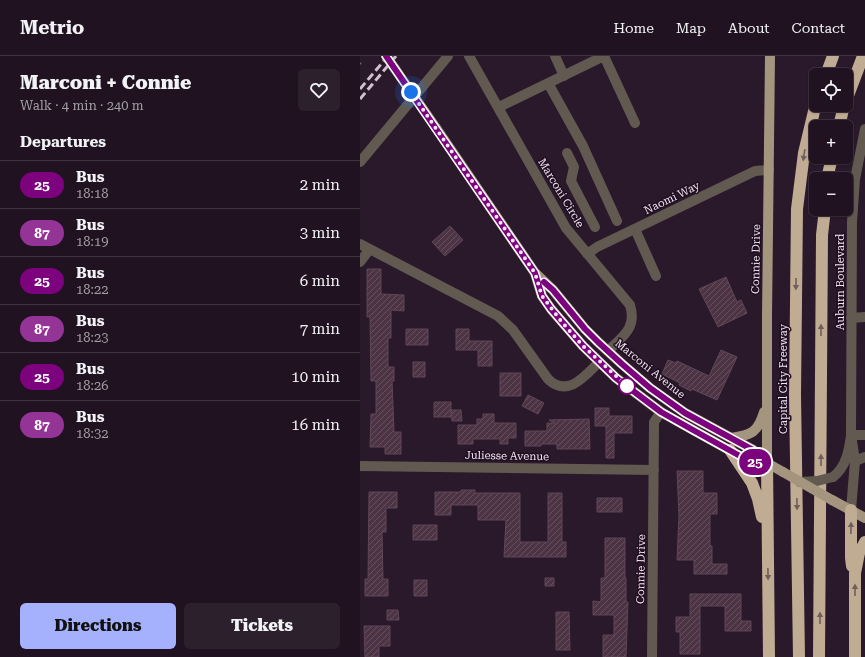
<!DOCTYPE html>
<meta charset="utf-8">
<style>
:root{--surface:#201220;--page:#2d202d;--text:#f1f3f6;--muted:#a29ea5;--line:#3d323e;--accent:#a5b1fc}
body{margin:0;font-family:"Roboto Serif",serif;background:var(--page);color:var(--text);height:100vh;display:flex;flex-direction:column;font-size:15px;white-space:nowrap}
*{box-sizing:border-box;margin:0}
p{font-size:13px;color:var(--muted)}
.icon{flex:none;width:22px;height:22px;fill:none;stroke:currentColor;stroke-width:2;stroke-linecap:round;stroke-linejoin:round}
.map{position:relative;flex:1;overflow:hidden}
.drawer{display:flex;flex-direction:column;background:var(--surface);width:360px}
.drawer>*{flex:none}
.badge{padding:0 8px;border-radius:13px;font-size:14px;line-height:26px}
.fabs{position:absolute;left:449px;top:12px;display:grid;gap:8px}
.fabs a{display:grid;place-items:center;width:44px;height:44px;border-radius:6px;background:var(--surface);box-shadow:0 1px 3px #0004,0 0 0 1px var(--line);font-size:20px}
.you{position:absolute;width:20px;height:20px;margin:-10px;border:3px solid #fff;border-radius:50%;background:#1a73e8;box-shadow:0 0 0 6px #1a73e833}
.map>.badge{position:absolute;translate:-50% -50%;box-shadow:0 0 0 2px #fff}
h2{padding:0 20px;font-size:15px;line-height:36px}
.round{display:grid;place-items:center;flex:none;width:42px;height:42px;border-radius:6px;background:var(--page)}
.head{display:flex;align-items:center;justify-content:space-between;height:68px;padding:0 20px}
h1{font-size:19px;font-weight:800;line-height:30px}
.primary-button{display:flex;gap:8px;margin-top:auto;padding:8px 20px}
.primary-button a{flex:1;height:46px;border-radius:6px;background:var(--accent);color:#111;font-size:16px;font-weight:800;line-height:46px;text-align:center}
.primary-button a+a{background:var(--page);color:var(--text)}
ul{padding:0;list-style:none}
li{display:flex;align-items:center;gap:12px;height:48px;padding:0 20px;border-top:1px solid var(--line)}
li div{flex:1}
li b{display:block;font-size:15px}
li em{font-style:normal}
li .badge{min-width:44px;font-weight:700;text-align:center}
header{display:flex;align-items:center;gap:24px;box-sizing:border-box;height:56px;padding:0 20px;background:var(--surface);border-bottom:1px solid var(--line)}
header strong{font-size:19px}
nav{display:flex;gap:22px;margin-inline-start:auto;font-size:14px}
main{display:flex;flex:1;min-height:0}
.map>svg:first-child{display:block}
.building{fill:url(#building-hatch);stroke:#5f4757}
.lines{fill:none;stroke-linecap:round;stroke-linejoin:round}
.path{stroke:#736373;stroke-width:2;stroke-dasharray:2 2;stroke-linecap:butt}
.minor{stroke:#625a50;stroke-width:10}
.major{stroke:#a4957f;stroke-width:10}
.highway{stroke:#bfac92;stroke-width:12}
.rail{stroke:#cfc1cf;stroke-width:3;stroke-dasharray:8 4;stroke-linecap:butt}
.minor-bridge{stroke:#625a50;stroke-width:10}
.major-bridge{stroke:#a4957f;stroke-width:10}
.oneway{fill:#705e5a}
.line-casing{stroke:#fff;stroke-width:9}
.line{stroke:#7c027e;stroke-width:6}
.walk{stroke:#f2e5f2;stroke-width:4;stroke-dasharray:0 7.2}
.stop-dot{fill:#fff;stroke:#7c027e;stroke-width:2}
.labels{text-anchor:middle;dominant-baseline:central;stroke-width:3;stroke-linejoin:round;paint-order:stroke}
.street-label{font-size:11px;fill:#f2e5f2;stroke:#200f21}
</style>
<header>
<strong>Metrio</strong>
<nav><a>Home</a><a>Map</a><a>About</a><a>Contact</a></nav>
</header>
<main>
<section class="drawer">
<div class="head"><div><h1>Marconi + Connie</h1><p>Walk · 4 min · 240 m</p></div><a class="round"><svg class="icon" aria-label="heart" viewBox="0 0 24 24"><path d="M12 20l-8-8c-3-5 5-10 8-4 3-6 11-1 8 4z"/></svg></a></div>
<h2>Departures</h2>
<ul>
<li><span class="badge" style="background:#7c027e;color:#fff">25</span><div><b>Bus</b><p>18:18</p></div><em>2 min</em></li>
<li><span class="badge" style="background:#953497;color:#fff">87</span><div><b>Bus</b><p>18:19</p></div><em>3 min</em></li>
<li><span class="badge" style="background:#7c027e;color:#fff">25</span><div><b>Bus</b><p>18:22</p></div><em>6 min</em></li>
<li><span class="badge" style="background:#953497;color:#fff">87</span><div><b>Bus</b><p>18:23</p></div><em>7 min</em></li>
<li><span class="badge" style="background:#7c027e;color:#fff">25</span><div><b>Bus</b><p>18:26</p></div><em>10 min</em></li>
<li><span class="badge" style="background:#953497;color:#fff">87</span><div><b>Bus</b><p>18:32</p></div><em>16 min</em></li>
</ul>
<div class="primary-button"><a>Directions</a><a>Tickets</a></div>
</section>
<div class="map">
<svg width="505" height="601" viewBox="0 0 505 601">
<defs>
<pattern id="building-hatch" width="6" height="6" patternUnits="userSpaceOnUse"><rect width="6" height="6" fill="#4c3444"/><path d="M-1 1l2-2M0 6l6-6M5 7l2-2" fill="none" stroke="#66515f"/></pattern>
</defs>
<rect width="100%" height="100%" fill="#2a182b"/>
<!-- building -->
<path class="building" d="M 90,170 L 103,184 L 85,200 L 72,186 Z
M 7,213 L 21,213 L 21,238 L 44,239 L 44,255 L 31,254 L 31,282 L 28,282 L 28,311 L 34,311 L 34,325 L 32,325 L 34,376 L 41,376 L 41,398 L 25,398 L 25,391 L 10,391 L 11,358 L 16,358 L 16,325 L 11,325 L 10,261 L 7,261 Z
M 366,221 L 377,246 L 381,244 L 387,257 L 358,271 L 339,233 Z
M 46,273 L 68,273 L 68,289 L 46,289 Z
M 96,273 L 109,273 L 109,285 L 132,285 L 132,310 L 118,310 L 118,294 L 96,294 Z
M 361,294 L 377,301 L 357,344 L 332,333 L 331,335 L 319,329 L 320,327 L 302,318 L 308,304 L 316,307 L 317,305 L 349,320 Z
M 53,306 L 65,306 L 65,321 L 53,321 Z
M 140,317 L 161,317 L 161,340 L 140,340 Z
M 168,339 L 184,347 L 178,358 L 162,350 Z
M 74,346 L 91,346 L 91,361 L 74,361 Z
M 235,352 L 249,352 L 249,360 L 272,360 L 272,377 L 254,377 L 254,402 L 246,402 L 246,370 L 235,370 Z
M 91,354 L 101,354 L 102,365 L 92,365 Z
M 123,358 L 134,358 L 134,367 L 156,367 L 156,382 L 148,382 L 148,388 L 140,388 L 140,383 L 113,383 L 113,388 L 98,388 L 98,369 L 117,369 L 117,363 L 123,363 Z
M 229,363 L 230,393 L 197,393 L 197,388 L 181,388 L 181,390 L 165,390 L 165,375 L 187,375 L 187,367 L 195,367 L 189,364 Z
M 317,415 L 343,415 L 343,437 L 357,437 L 357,458 L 350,458 L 350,490 L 352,490 L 352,508 L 367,508 L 367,518 L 334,518 L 334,504 L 317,504 L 319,460 Z
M 101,434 L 115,434 L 115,437 L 160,437 L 160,486 L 188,486 L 188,437 L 202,437 L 202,486 L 206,486 L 206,501 L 144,501 L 146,464 L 118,464 L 118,449 L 91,449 L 91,459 L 75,459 L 75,436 L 101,436 Z
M 9,436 L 37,436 L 37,452 L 26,452 L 26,476 L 22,476 L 23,523 L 28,523 L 28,540 L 5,540 L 5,523 L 8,523 Z
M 237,442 L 262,442 L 262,456 L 237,456 Z
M 53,469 L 77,469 L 77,484 L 53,484 Z
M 245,482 L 265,482 L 265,522 L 266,522 L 266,546 L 268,546 L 266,601 L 243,601 L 243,579 L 254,579 L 254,559 L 233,559 L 233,545 L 241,546 L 241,522 L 245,522 Z
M 185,522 L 194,522 L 194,530 L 185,530 Z
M 54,524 L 67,524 L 67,540 L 54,540 Z
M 330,538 L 381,538 L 381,565 L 391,565 L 391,575 L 365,575 L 365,550 L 340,550 L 340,598 L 320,598 L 320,576 L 316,576 L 316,561 L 330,561 Z
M 27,554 L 38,554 L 39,564 L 27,564 Z
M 196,556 L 209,556 L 210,594 L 196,594 Z
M 4,570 L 30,570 L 30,590 L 19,590 L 19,601 L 5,601 Z"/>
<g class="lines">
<!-- path -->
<path class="path" d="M 0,8 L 1,7"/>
<!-- minor -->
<path class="minor" d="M 109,0 L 206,172 L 270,249 C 277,272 263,280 248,295
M 195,0 L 204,20
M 244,0 L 275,67
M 188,27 L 223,90 L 257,165
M 139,51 L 244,0
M 207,97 L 214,111 L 211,125 L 235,171
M 0,106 L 88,0
M 275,173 L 296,220
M 0,188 L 138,260 L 153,274 L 188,323 C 208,342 225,320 239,306
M 227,198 L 237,191 L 395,115 L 409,114
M 0,206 L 9,194
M 491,262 L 505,261
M 491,379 L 505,379
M 495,405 L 505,401
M 0,410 L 294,414
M 473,421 C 486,411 489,395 491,379 L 492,166 L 495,123 L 505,73
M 491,454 L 495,405 L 492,385
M 292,601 L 294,366 L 301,356"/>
<!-- major -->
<path class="major" d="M 76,72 L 175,217 L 193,234 L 225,273 L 238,286 L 262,308 L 290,332 L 325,357 L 393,394 L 407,407 L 423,416
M 175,217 L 182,240 L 191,253 L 223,290 L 256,322 L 301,356 L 333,374 L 389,405 L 407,407
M 371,382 C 392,379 398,376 404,356
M 407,407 L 407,261 L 410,0
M 472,444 L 505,462"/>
<!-- highway -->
<path class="highway" d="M 466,19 L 473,0
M 486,45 L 503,0
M 479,71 L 484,49
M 467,123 L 472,101
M 370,394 L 392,427 L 398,443 L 402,461
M 407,407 L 409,601
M 491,454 L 491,502 L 492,510
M 439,601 L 435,339 L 437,153 L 444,97 L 456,47
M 459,601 L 462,179 L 465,153
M 495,601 L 495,517 L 499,497 L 505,486"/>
<!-- rail -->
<path class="rail" d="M 0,33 L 28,0
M 0,43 L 36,0"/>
<!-- minor-bridge -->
<path class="minor-bridge" d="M 440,426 L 457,425 L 473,421"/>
<!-- major-bridge -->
<path class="major-bridge" d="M 26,0 L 76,72
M 423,416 L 472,444"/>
</g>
<!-- one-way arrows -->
<defs><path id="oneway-solid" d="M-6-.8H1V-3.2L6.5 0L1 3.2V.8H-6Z"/></defs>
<g class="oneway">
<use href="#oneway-solid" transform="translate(444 99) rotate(99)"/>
<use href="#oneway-solid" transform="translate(436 228) rotate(91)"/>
<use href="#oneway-solid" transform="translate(461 274) rotate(-90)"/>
<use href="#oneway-solid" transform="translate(461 404) rotate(-90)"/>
<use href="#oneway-solid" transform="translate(437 448) rotate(89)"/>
<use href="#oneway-solid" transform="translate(491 472) rotate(-89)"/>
<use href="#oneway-solid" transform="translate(408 518) rotate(89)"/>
<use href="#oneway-solid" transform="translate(495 534) rotate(-90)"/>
<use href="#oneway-solid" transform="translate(460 562) rotate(-90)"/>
</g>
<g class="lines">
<!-- line casing -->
<g class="line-casing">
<path id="line" d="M 26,0 L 175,217 L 182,240 L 191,253 L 223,290 L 256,322 L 301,356 L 333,374 L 389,405 L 407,407 L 393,394 L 325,357 L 290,332 L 262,308 L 238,286 L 225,273 L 193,234 L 184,226"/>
</g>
<!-- line -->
<use href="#line" class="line"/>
<!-- walk -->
<path class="walk" d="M 51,36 L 175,217 L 182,240 L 201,265 L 223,290 L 267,330"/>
</g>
<!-- markers -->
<circle class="stop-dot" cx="267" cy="330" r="8"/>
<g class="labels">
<!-- street labels -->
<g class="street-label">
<text transform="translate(201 137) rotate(59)">Marconi Circle</text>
<text transform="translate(312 142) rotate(-26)">Naomi Way</text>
<text transform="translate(396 203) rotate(-89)">Connie Drive</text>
<text transform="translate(480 226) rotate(-90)">Auburn Boulevard</text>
<text transform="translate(290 313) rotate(39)">Marconi Avenue</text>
<text transform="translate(423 323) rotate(-90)">Capital City Freeway</text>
<text transform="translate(147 400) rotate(1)">Juliesse Avenue</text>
<text transform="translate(281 513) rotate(-89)">Connie Drive</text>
</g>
</g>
</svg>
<div class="fabs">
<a><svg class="icon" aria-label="locate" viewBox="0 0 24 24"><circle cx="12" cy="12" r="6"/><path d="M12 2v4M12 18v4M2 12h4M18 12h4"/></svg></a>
<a>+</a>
<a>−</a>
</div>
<div class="you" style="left:51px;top:36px"></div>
<b class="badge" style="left:395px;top:406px;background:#7c027e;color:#fff">25</b>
</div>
</main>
